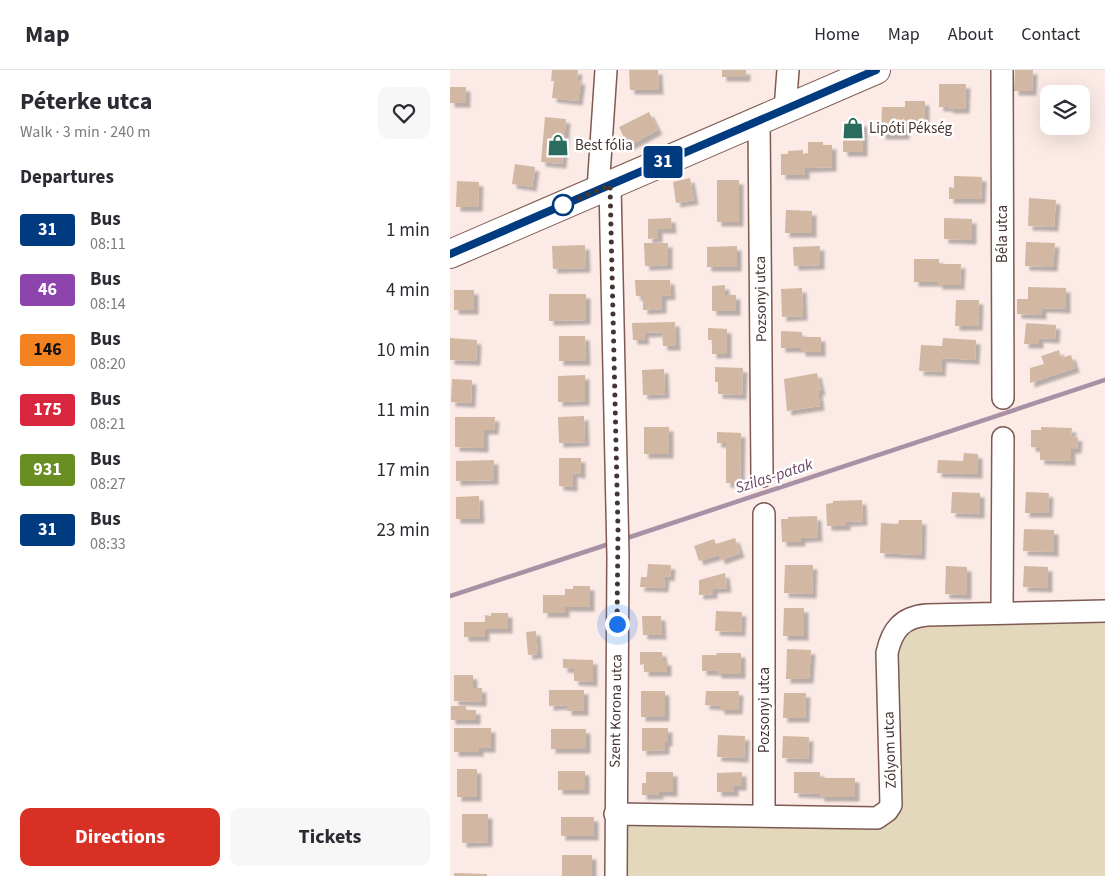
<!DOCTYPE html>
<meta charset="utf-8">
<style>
:root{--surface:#fff;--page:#f7f7f7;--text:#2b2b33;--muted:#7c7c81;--line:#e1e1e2;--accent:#d93025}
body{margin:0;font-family:"Source Sans 3",sans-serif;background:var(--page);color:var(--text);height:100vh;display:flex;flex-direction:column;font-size:19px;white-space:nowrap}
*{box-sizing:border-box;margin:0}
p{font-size:16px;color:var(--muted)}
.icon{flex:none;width:28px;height:28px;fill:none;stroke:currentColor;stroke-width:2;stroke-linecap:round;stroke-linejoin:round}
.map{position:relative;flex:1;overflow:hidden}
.panel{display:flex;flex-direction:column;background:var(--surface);width:450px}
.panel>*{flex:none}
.badge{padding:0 10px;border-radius:4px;font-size:18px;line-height:32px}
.buttons{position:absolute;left:590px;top:15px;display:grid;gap:10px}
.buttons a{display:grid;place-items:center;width:50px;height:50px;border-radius:10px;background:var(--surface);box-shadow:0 5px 20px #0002;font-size:25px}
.you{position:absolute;width:25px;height:25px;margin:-12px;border:4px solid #fff;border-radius:50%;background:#1a73e8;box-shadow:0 0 0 8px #1a73e833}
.map>.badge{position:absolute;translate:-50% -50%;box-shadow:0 0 0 2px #fff}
h2{padding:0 20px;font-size:19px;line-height:45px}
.round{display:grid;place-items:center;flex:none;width:52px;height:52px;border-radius:10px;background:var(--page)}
.summary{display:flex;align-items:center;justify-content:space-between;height:85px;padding:0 20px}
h1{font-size:24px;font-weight:700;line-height:38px}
.primary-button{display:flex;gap:10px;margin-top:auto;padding:10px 20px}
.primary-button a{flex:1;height:58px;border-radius:10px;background:var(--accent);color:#fff;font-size:20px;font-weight:700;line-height:58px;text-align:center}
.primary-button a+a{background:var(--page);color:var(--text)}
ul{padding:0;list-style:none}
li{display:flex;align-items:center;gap:15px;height:60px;padding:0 20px}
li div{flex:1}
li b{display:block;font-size:19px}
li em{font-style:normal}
li .badge{min-width:55px;font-weight:700;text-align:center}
header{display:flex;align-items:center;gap:30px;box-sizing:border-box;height:70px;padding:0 25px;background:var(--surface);border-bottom:1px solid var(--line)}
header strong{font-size:24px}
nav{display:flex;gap:28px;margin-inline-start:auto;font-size:18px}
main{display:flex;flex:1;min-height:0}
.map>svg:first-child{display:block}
.green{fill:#e3d8bb}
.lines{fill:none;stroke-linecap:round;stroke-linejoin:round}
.stream{stroke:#aa90a4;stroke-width:4.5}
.building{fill:#d2b7a2;filter:url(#shadow)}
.minor-casing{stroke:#7e5a52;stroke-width:24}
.major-casing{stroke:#7e5a52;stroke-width:30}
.minor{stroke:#fff;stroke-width:21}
.major{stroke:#fff;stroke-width:28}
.line-casing{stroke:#fff;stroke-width:11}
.line{stroke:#003b80;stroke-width:8}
.walk{stroke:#453531;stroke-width:5;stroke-dasharray:0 9}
.stop-dot{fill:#fff;stroke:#003b80;stroke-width:2.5}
.labels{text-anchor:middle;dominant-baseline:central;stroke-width:5;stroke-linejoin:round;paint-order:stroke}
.poi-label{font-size:15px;fill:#453531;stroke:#fff;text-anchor:start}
.street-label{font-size:15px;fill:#453531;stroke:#fff}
.water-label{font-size:16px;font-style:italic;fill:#6e4767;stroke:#fff}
</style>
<header>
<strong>Map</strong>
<nav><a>Home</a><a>Map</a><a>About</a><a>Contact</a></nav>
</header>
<main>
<section class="panel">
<div class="summary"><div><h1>Péterke utca</h1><p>Walk · 3 min · 240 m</p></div><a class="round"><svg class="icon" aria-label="heart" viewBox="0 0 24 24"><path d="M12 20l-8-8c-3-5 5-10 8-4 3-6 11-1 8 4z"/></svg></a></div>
<h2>Departures</h2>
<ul>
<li><span class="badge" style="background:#003b80;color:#fff">31</span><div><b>Bus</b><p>08:11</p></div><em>1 min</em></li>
<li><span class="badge" style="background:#8e44ad;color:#fff">46</span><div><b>Bus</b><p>08:14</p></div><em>4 min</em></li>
<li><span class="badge" style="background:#f58220;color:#111">146</span><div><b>Bus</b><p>08:20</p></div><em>10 min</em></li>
<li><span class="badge" style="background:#d7263d;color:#fff">175</span><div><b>Bus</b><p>08:21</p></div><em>11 min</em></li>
<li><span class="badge" style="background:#6b8e23;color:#fff">931</span><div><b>Bus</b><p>08:27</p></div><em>17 min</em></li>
<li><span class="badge" style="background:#003b80;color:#fff">31</span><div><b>Bus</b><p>08:33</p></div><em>23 min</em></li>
</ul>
<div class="primary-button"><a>Directions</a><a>Tickets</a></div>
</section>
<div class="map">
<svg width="655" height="806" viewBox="0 0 655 806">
<defs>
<filter id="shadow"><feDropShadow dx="4.5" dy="4.5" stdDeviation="1" flood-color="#0004"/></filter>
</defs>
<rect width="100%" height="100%" fill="#fbeae6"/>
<!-- green -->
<path class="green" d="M 655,541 L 655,806 L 166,806 L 165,744 L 432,745 L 449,556 Z"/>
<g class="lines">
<!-- stream -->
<path class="stream" d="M 174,469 L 655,310
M 0,526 L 162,473"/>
</g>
<!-- building -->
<path class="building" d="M 102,0 L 128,0 L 127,10 L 131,10 L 128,31 L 102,28 L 104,11 L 101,11 Z
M 179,0 L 208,0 L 209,20 L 180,20 Z
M 272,0 L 296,0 L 296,7 L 272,7 Z
M 565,0 L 583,0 L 582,21 L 564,21 Z
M 489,14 L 516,14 L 515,39 L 498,39 L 499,37 L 489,37 Z
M 0,17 L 16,17 L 16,33 L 0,33 Z
M 455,31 L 475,31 L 475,55 L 455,55 L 455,65 L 431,65 L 432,37 L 455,37 Z
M 199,42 L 208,60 L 178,76 L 169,57 Z
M 95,47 L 116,49 L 112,94 L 91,92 Z
M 413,52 L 413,82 L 393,82 L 393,53 Z
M 358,72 L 373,72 L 373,75 L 382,75 L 382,97 L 355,98 L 355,105 L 331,105 L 331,84 L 338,84 L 338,81 L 353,80 L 353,84 L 358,83 Z
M 65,94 L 85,97 L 82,117 L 62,114 Z
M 504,106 L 532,107 L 531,129 L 499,129 L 499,117 L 504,118 Z
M 240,108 L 244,130 L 226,133 L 223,112 Z
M 267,110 L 289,110 L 289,152 L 267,152 Z
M 7,111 L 29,112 L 28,137 L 6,137 Z
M 579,128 L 606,130 L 604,157 L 578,156 Z
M 336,140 L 362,141 L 362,163 L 335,163 Z
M 221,148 L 222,159 L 208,159 L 208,168 L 198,169 L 198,149 Z
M 494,148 L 522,149 L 522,170 L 494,169 Z
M 576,172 L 605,173 L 603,197 L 575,196 Z
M 194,173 L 218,173 L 218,195 L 195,196 Z
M 135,175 L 136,198 L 103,199 L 102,176 Z
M 287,176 L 287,197 L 257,197 L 257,177 Z
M 370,176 L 370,195 L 344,196 L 343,177 Z
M 464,189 L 489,189 L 489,194 L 511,194 L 510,215 L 488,215 L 488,212 L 464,212 Z
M 185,210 L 220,210 L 221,225 L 212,226 L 212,239 L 193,240 L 193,226 L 186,226 Z
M 275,215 L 275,225 L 286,225 L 286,241 L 262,241 L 262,216 Z
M 578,217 L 616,218 L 616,239 L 592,238 L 592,245 L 567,244 L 567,229 L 578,229 Z
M 352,218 L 353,246 L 332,247 L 331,219 Z
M 4,220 L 24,220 L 24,240 L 4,240 Z
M 99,224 L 136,224 L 136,250 L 99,251 Z
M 506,230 L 529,230 L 528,256 L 505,256 Z
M 225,252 L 226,276 L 213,276 L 212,262 L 194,263 L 195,270 L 183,270 L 182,253 Z
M 576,253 L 606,255 L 605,269 L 589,268 L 589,274 L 574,274 Z
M 258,258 L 277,259 L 277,284 L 262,284 L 262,270 L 258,270 Z
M 331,261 L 352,262 L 352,267 L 371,267 L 371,282 L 351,282 L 351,278 L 331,278 Z
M 109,266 L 135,266 L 136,291 L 109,291 Z
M 0,268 L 27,270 L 26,291 L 0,290 Z
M 493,268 L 526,270 L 525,290 L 492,288 L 491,302 L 469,301 L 471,275 L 492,276 Z
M 609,280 L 611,288 L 621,285 L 625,298 L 580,313 L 580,298 L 594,294 L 591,286 Z
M 265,297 L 293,298 L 292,325 L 268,324 L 268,312 L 265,312 Z
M 214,299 L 215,324 L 193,325 L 192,300 Z
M 367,303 L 371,321 L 368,321 L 370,336 L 337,341 L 334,309 Z
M 135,305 L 135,331 L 108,332 L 108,306 Z
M 2,309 L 22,310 L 21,333 L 1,332 Z
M 134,346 L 135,372 L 109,373 L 108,347 Z
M 5,347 L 45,347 L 44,360 L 34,360 L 34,378 L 5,377 Z
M 194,357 L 219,357 L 219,384 L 194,384 Z
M 591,357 L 622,358 L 621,366 L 628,367 L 627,379 L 621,379 L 621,391 L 590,390 L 590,378 L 581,377 L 581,360 L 591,360 Z
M 267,362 L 291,363 L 290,413 L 276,413 L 276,373 L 267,373 Z
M 514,383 L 528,384 L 528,404 L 487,403 L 488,390 L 513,391 Z
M 109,388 L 131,388 L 131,404 L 123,403 L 123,417 L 109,416 Z
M 44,390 L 44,410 L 6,411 L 6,391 Z
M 502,422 L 530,423 L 530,444 L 501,443 Z
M 576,422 L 599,423 L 598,443 L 575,443 Z
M 29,426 L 30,449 L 6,449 L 6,427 Z
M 412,430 L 413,451 L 396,452 L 396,456 L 377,456 L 376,434 L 383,433 L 383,431 Z
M 367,446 L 368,467 L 351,468 L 351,472 L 332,472 L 331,449 L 338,449 L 338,447 Z
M 449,450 L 472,450 L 471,485 L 430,483 L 431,453 L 448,454 Z
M 574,459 L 604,460 L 604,482 L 573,481 Z
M 285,468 L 290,483 L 271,490 L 269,485 L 249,491 L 244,476 L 264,469 L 266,474 Z
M 198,494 L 221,495 L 220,507 L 215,506 L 214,518 L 190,517 L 191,507 L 197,507 Z
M 335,495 L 363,495 L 362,524 L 334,523 Z
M 496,496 L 517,497 L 517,525 L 495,524 Z
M 574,496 L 598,497 L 598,518 L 573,517 Z
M 275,503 L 277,518 L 263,519 L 263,524 L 249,525 L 249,510 Z
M 123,516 L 140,516 L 140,537 L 115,537 L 115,543 L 93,543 L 93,525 L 115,525 L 115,519 L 123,519 Z
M 334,538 L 354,538 L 354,566 L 333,566 Z
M 266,541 L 292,542 L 291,562 L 265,561 Z
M 41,543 L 58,543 L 58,559 L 35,559 L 35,567 L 14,567 L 14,552 L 35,552 L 35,545 L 41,546 Z
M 192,546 L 211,546 L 212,565 L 193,565 Z
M 86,561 L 88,584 L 78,585 L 76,562 Z
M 337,579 L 361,580 L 359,609 L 336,609 Z
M 190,582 L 212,582 L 213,591 L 217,591 L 217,602 L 194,602 L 194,594 L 190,595 Z
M 266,583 L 291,583 L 291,604 L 267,604 L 267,601 L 252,601 L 252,585 L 267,585 Z
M 113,589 L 143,590 L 143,612 L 124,611 L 124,599 L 113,598 Z
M 4,605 L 23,605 L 23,618 L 32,618 L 32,632 L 4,631 Z
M 99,620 L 134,620 L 134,641 L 117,641 L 117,635 L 99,636 Z
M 191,621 L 215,621 L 215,647 L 191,647 Z
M 256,621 L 289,621 L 288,640 L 270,640 L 270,636 L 255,635 Z
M 334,623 L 356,623 L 355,648 L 333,648 Z
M 1,636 L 16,636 L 16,640 L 26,640 L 26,650 L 1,650 Z
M 4,658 L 41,658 L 41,678 L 29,678 L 29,682 L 4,682 Z
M 192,658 L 218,658 L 218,672 L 215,672 L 215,680 L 192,681 Z
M 101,659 L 136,659 L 136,679 L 101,679 Z
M 268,665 L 295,666 L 294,688 L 267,687 Z
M 333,666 L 359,667 L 358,689 L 332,688 Z
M 7,699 L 27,699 L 27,727 L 7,727 Z
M 108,701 L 135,701 L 135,720 L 108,720 Z
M 196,702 L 223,702 L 223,722 L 209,722 L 209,725 L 192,725 L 192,713 L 196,713 Z
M 292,702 L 292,716 L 284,716 L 284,722 L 267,722 L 267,703 Z
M 344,702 L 370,702 L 370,708 L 405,708 L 405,727 L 370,727 L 370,724 L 344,723 Z
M 12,744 L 38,744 L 38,772 L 12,773 Z
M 111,747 L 144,747 L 144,766 L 111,766 Z
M 112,785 L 142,785 L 142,806 L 112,806 Z
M 4,803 L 37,804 L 37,806 L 4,806 Z"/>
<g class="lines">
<!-- minor casing -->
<g class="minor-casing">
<path id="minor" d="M 552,0 L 553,328
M 335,40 L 338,0
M 309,51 L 312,406
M 160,115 L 168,486 L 166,806
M 148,120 L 156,0
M 314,444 L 314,746
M 552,543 L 553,368
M 165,744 L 427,748 L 437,741 L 441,735 L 437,583 C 442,560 452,547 477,545 L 655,541"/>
</g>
<!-- major casing -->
<g class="major-casing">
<path id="major" d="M 0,184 L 426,0"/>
</g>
<!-- minor -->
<use href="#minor" class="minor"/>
<!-- major -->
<use href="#major" class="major"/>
</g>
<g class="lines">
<!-- line casing -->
<g class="line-casing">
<path id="line" d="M 0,184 L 426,0"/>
</g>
<!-- line -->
<use href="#line" class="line"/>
<!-- walk -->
<path class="walk" d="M 113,135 L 105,139 L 160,115 L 168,460 L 167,554"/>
</g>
<!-- icons -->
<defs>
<g id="shop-bare" transform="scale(1.725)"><path d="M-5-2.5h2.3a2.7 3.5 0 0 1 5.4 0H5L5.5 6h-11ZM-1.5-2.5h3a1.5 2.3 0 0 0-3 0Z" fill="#2a6d5f" stroke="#fff" stroke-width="2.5" paint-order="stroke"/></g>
</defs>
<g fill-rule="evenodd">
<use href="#shop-bare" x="403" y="58"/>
<use href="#shop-bare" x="108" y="75"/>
</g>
<!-- markers -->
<circle class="stop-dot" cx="113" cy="135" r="10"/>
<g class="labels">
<!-- poi labels -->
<g class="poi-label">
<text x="419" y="58">Lipóti Pékség</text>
<text x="125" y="75">Best fólia</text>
</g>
<!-- street labels -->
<g class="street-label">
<text transform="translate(552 164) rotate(-90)">Béla utca</text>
<text transform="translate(311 229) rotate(-91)">Pozsonyi utca</text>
<text transform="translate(314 640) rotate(-90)">Pozsonyi utca</text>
<text transform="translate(166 641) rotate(-89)">Szent Korona utca</text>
<text transform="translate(440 680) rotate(-92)">Zólyom utca</text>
</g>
<!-- water labels -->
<g class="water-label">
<text transform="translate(324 406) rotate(-18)">Szilas-patak</text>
</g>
</g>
</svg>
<div class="buttons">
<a><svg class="icon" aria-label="layers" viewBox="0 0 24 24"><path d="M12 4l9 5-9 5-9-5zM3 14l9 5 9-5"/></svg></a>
</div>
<div class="you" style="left:167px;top:554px"></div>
<b class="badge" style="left:213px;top:92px;background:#003b80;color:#fff">31</b>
</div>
</main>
